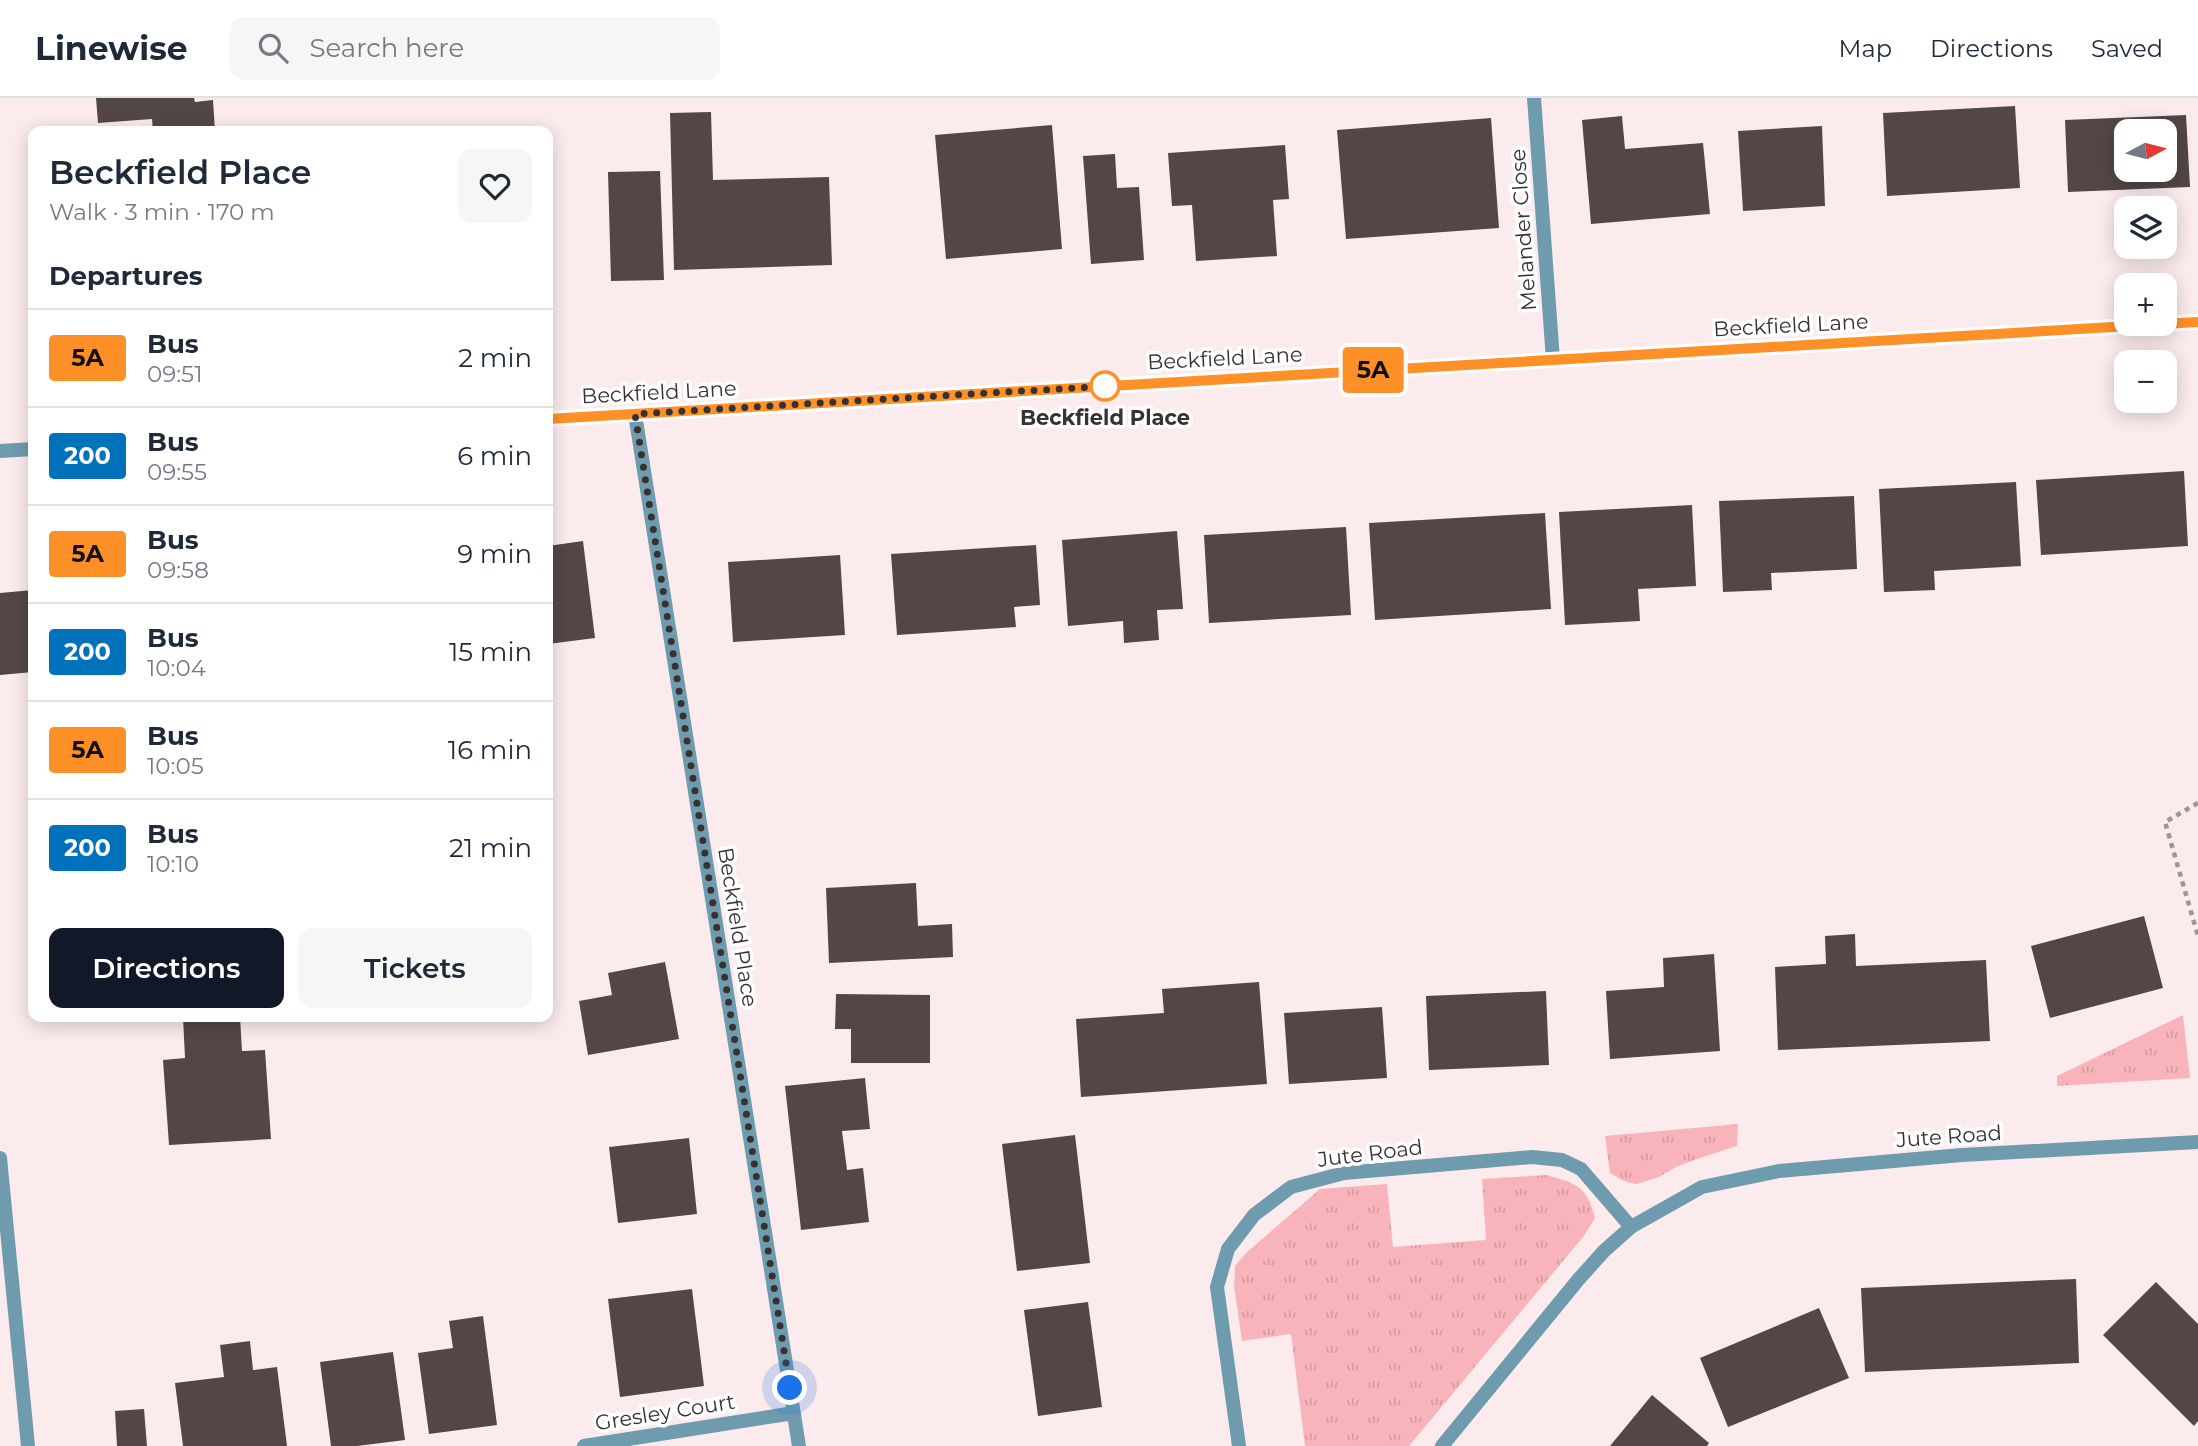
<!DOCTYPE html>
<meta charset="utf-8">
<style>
:root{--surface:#fff;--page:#f6f6f7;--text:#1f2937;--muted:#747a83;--line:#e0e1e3;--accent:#111827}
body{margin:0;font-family:Montserrat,sans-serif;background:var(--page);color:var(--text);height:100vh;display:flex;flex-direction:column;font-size:26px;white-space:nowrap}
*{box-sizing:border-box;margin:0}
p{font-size:23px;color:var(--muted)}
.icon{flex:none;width:38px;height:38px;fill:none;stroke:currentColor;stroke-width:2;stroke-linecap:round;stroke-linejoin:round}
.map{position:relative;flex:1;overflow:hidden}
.drawer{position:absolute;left:28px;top:28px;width:525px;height:896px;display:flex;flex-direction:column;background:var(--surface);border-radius:14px;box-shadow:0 4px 18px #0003}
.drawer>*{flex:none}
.badge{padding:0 14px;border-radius:5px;font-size:24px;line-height:46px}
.needle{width:46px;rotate:83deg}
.fabs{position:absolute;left:2114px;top:21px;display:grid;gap:14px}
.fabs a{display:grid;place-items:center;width:63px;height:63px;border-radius:14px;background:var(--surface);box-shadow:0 4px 18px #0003;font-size:35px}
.you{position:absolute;width:35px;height:35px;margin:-18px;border:5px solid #fff;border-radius:50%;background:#1a73e8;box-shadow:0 0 0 10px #1a73e833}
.map>.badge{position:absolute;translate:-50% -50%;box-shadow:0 0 0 4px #fff}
h2{padding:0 21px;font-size:26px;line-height:63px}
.round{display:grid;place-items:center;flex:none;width:74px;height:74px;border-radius:14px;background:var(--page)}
.summary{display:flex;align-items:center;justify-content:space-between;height:119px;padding:0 21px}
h1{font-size:33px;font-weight:600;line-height:52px}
.action{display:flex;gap:14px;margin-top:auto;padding:14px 21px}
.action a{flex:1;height:80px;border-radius:14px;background:var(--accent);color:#fff;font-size:28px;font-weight:600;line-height:80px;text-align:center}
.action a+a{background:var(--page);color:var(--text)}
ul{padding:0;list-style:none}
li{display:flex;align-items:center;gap:21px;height:98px;padding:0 21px;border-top:2px solid var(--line)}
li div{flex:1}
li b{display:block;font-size:26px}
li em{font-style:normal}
li .badge{min-width:77px;font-weight:700;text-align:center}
header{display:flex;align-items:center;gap:42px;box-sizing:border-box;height:98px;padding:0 35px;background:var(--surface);border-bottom:2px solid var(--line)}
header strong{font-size:33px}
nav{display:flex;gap:38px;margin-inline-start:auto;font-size:24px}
.search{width:490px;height:63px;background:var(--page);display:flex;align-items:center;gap:18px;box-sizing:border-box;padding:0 24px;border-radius:14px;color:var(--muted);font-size:26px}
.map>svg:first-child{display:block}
.grass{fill:url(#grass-tufts)}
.building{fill:#534647;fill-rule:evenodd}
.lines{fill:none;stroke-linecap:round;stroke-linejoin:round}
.path{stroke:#9f9394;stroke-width:4.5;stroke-dasharray:5 5;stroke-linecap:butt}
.service{stroke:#6f9bae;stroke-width:14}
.minor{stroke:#6f9bae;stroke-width:14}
.tertiary{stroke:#6f9bae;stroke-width:14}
.line-casing{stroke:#fff;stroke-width:16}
.line{stroke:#ff9027;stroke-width:10}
.walk{stroke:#383132;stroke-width:7;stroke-dasharray:0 12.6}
.stop-dot{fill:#fff;stroke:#ff9027;stroke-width:3.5}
.labels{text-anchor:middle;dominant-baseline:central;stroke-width:7;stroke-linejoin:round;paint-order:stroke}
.street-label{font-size:21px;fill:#383132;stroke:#fff}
.stop-label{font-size:21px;font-weight:bold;fill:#383132;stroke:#fff}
</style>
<header>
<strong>Linewise</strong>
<div class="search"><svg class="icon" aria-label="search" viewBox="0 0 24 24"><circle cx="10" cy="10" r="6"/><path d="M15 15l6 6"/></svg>Search here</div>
<nav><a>Map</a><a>Directions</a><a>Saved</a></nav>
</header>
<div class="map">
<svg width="2198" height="1348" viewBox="0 0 2198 1348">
<defs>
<pattern id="grass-tufts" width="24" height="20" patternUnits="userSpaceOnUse" patternTransform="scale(1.75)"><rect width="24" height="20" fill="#f9b4bb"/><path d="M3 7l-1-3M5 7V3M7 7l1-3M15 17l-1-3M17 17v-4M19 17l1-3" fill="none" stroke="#d69ba1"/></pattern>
</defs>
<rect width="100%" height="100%" fill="#fcebed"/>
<!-- grass -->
<path class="grass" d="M 2183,917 L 2190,980 L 2057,988 L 2057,978 Z
M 1738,1026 L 1737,1048 L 1700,1060 L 1676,1069 L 1659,1079 L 1637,1086 L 1626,1084 L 1610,1075 L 1605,1038 Z
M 1546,1077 C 1576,1085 1587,1088 1595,1120 L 1583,1139 L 1409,1348 L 1305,1348 L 1291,1236 L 1242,1243 L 1234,1188 L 1235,1168 L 1247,1154 L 1320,1091 L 1387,1086 L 1393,1149 L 1486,1142 L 1482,1081 Z"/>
<!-- building -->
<path class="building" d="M 96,0 L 194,0 L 195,4 L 213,2 L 215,33 L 153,33 L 152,21 L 98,25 Z
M 2015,8 L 2020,90 L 1887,98 L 1883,15 Z
M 711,14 L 713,82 L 829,79 L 832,167 L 674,172 L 670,15 Z
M 2186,17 L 2190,89 L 2068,94 L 2065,22 ZM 2126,33 L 2165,33 L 2165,72 L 2126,72 Z
M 1622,18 L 1625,51 L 1703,45 L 1710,116 L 1591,126 L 1582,22 Z
M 1491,20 L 1499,130 L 1346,141 L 1337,32 Z
M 1052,27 L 1062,151 L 946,161 L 935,37 Z
M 1822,28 L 1825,108 L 1743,113 L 1738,33 Z
M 1285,47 L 1289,101 L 1273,102 L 1277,158 L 1196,163 L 1192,107 L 1172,108 L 1168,55 Z
M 1115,56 L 1117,90 L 1139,89 L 1144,162 L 1091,166 L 1083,58 Z
M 660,73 L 664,182 L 611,183 L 608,74 Z
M 2184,373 L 2188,448 L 2041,457 L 2036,382 Z
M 2016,384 L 2021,468 L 1934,473 L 1935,492 L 1884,494 L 1879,391 Z
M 1854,398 L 1857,471 L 1771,475 L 1772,492 L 1723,494 L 1719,403 Z
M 1692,407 L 1696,488 L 1638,491 L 1640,523 L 1565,527 L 1559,414 Z
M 1545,415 L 1551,511 L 1375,522 L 1369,425 Z
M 1346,429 L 1351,517 L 1209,525 L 1204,437 Z
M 1177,433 L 1183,511 L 1157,512 L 1159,542 L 1124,545 L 1123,523 L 1068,528 L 1062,442 Z
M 583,443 L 595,540 L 548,546 L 548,448 Z
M 1036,447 L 1040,507 L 1014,509 L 1016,529 L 897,537 L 891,456 Z
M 840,457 L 845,537 L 733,544 L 728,464 Z
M 33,492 L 33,574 L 0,577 L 0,495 Z
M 916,785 L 918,828 L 952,826 L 953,859 L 829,865 L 826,790 Z
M 2144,818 L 2163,890 L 2050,920 L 2031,848 Z
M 1855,836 L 1856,868 L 1986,862 L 1990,943 L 1778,952 L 1775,869 L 1826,866 L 1825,838 Z
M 1714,856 L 1720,953 L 1610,961 L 1606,893 L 1664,889 L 1663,860 Z
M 665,864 L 679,941 L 588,957 L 579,903 L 612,897 L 608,875 Z
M 1259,884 L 1267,986 L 1081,999 L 1076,921 L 1164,915 L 1162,891 Z
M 1546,893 L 1549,967 L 1429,972 L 1426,898 Z
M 836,896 L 930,897 L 930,965 L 851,965 L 851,931 L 835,931 Z
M 1382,909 L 1387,980 L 1289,986 L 1284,915 Z
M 183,919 L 240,919 L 242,953 L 265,952 L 271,1041 L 169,1047 L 163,962 L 185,960 Z
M 865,980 L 870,1031 L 842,1033 L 847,1072 L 863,1070 L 869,1124 L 801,1132 L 785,988 Z
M 1075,1037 L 1090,1165 L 1017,1173 L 1002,1046 Z
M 689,1040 L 697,1116 L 618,1125 L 609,1049 Z
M 2076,1181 L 2079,1265 L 1865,1274 L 1861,1190 Z
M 2156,1184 L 2198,1226 L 2198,1323 L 2194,1328 L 2103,1237 Z
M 692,1191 L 704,1288 L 620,1299 L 608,1201 Z
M 1088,1204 L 1102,1309 L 1038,1318 L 1024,1212 Z
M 1819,1210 L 1849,1280 L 1728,1329 L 1700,1260 Z
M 483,1218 L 497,1327 L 429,1336 L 418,1255 L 453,1250 L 449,1223 Z
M 250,1243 L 253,1272 L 277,1269 L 287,1348 L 183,1348 L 175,1285 L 224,1279 L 220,1247 Z
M 393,1254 L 405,1342 L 357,1348 L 331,1348 L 320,1264 Z
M 1652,1297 L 1709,1345 L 1707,1348 L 1610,1348 Z
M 144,1311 L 147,1348 L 117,1348 L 115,1313 Z"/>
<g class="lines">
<!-- path -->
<path class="path" d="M 2198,705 L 2165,724 L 2198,838"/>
<!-- service -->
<path class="service" d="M 0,1060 L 28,1348"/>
<!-- minor -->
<path class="minor" d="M 1534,0 L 1553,262
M 635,316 L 799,1348
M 584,1348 L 794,1315
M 1239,1348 L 1217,1189 L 1228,1151 L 1254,1117 L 1291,1089 L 1344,1075 L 1532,1059 L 1562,1062 L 1581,1071 L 1631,1129
M 1442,1348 L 1578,1182 L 1604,1153 L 1631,1129 L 1702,1089 L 1779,1073 L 1962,1057 L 2198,1044"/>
<!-- tertiary -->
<path class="tertiary" d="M 548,321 L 2198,224
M 0,353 L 33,351"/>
</g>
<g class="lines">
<!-- line casing -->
<g class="line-casing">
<path id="line" d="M 548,321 L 2198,224"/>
</g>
<!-- line -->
<use href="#line" class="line"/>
<!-- walk -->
<path class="walk" d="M 790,1290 L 635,316 L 1108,288 L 1105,288"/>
</g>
<!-- markers -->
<circle class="stop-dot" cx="1105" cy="288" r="14"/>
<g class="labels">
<!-- street labels -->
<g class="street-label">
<text transform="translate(1523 132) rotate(-94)">Melander Close</text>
<text transform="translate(1791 227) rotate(-3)">Beckfield Lane</text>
<text transform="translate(1225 260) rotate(-3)">Beckfield Lane</text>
<text transform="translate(659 294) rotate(-3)">Beckfield Lane</text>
<text transform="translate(738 829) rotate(81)">Beckfield Place</text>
<text transform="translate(1949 1038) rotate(-4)">Jute Road</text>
<text transform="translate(1370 1055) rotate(-7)">Jute Road</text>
<text transform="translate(665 1314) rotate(-9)">Gresley Court</text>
</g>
<!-- stop labels -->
<g class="stop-label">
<text x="1105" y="319">Beckfield Place</text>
</g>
</g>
</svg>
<div class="fabs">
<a><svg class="needle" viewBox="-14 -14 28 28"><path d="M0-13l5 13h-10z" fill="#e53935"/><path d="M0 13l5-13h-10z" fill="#747a83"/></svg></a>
<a><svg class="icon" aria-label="layers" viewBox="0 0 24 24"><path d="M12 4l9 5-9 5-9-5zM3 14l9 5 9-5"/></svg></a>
<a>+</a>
<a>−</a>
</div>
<div class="you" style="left:790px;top:1290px"></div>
<b class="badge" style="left:1373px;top:272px;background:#ff9027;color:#111">5A</b>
<section class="drawer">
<div class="summary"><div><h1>Beckfield Place</h1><p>Walk · 3 min · 170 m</p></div><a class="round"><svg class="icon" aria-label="heart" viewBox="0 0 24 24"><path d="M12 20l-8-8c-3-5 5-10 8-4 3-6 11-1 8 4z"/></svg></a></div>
<h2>Departures</h2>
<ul>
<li><span class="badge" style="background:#ff9027;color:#111">5A</span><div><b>Bus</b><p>09:51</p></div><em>2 min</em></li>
<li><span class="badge" style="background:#0072bc;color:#fff">200</span><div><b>Bus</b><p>09:55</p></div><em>6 min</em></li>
<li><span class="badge" style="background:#ff9027;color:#111">5A</span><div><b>Bus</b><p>09:58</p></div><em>9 min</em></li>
<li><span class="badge" style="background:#0072bc;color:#fff">200</span><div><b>Bus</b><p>10:04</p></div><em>15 min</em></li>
<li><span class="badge" style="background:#ff9027;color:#111">5A</span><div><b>Bus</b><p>10:05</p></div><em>16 min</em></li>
<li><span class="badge" style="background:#0072bc;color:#fff">200</span><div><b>Bus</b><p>10:10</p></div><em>21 min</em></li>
</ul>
<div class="action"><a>Directions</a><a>Tickets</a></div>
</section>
</div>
